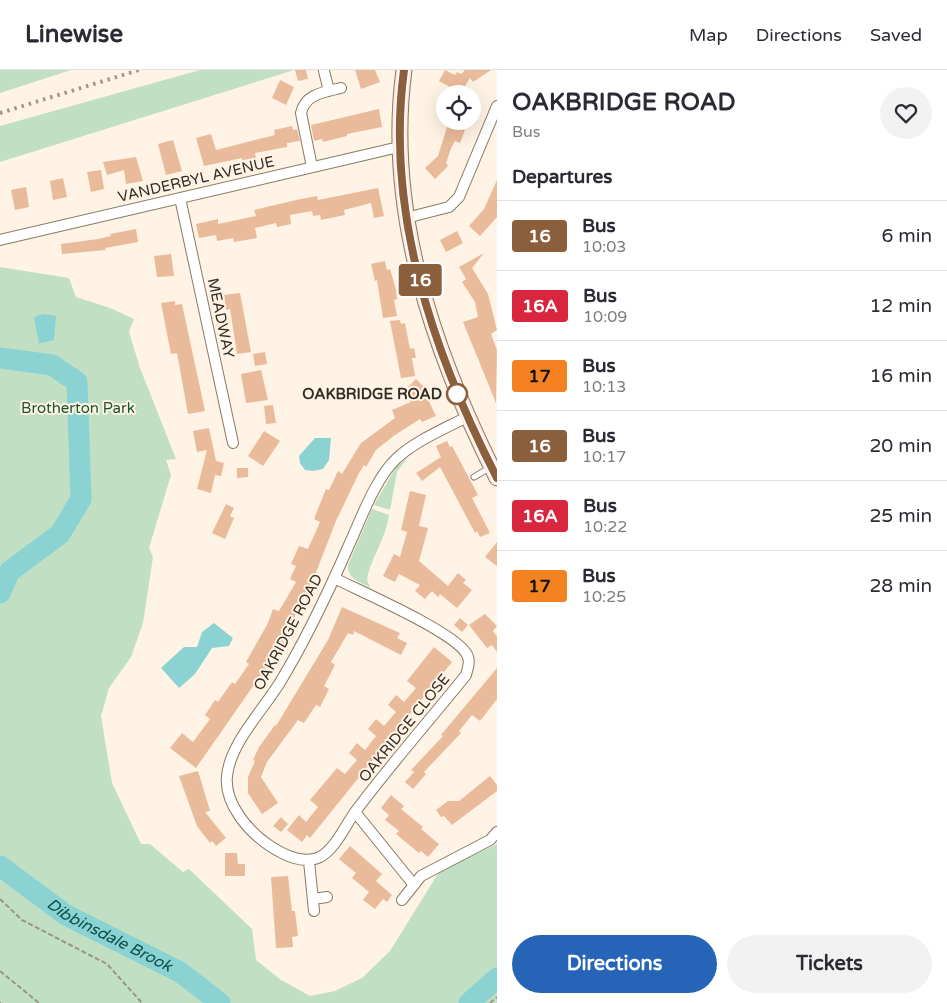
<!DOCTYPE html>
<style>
:root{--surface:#fff;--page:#f2f2f3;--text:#2b2b33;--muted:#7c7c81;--line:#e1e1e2;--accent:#2564b6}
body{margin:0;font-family:"Varela Round",sans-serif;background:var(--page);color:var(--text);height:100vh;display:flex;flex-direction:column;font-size:19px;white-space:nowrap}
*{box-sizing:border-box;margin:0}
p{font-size:16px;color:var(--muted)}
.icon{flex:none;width:28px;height:28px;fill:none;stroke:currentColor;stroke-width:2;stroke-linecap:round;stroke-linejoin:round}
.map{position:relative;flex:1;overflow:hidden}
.sheet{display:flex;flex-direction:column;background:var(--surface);width:450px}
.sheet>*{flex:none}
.badge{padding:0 10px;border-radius:4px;font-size:18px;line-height:32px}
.fabs{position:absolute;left:436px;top:15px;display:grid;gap:10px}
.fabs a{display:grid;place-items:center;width:45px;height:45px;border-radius:50%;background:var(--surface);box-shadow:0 5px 20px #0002;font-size:25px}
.map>.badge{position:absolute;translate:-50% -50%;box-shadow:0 0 0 2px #fff}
h2{padding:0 15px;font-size:19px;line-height:45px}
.round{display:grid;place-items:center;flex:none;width:52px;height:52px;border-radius:26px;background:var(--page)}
.head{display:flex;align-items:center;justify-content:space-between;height:85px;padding:0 15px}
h1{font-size:24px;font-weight:800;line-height:38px}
.primary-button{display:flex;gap:10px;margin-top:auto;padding:10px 15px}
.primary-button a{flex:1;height:58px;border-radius:30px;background:var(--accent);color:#fff;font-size:20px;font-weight:800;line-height:58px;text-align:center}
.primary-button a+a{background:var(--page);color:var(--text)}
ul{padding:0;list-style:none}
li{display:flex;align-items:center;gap:15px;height:70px;padding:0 15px;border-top:1px solid var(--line)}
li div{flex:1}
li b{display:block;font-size:19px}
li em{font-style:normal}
li .badge{min-width:55px;font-weight:700;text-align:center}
header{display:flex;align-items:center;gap:30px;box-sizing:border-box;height:70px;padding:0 25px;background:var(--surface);border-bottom:1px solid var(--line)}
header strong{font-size:24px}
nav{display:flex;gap:28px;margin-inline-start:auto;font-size:18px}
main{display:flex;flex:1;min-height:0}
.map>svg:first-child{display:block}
.green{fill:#c0dfc3;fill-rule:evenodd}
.water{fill:#8bd2d3}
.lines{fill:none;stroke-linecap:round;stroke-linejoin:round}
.river{stroke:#8bd2d3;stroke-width:21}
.building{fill:#eabb9a}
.service-casing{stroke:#887962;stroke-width:7}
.minor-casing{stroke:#887962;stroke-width:12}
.secondary-casing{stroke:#887962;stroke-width:17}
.path{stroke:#9c9387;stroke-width:2;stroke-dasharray:5 2.5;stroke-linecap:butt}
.service{stroke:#fff;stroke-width:5}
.minor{stroke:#fff;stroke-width:10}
.secondary{stroke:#fee8df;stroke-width:15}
.rail{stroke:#a0968a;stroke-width:4;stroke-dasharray:2.5 5;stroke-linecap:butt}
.line-casing{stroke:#fff;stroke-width:11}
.line{stroke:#8b5e3c;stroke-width:8}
.stop-dot{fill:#fff;stroke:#8b5e3c;stroke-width:2.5}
.labels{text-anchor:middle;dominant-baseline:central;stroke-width:4;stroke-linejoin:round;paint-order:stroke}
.street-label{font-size:15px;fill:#332c22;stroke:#fef3e4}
.stop-label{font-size:15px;font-weight:bold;fill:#332c22;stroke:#fef3e4;text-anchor:end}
.park-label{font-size:15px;fill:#195727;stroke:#fef3e4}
.water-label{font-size:16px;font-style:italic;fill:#0e4e4f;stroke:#fef3e4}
</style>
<header>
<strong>Linewise</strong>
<nav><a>Map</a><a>Directions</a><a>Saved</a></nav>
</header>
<main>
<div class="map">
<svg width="497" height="933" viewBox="0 0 497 933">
<rect width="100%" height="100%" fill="#fef3e4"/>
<!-- green -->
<path class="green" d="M 0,0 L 71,0 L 0,23 Z
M 200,0 L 294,0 L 0,92 L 0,56 Z
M 0,197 L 69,208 L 76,227 L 110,238 L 134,249 L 129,262 L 140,298 L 176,389 L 166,390 L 171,405 L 149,478 L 153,487 L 143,553 L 131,587 L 109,618 L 101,646 L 112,713 L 141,774 L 150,774 L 183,802 L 189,799 L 252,859 L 256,890 L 281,910 L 310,926 L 335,921 L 362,908 L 390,881 L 439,802 L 497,774 L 497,933 L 0,933 ZM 35,247 L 54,270 L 39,274 Z
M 408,387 L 397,402 L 390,440 L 374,435 L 396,397 Z
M 372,439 L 389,445 C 386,467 374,483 368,504 C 366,510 368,514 371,518 C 360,512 347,509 348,495 Z"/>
<!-- water -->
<path class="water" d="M 44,244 L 56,246 L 54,270 L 39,274 L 34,247 Z
M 315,368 L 331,368 L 329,390 L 323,399 L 313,401 L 305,400 L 300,393 L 299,386 Z
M 214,553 L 233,568 L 229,576 L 212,578 L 195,604 L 179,618 L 161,598 L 184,577 L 197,577 L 202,562 Z"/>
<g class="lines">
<!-- river -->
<g class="river">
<path d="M 0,288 L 52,295 L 77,312 L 81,429 L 60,464 L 10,501 L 0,523"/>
<path id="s1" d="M 0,796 L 66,845 L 180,902 L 220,933"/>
<path d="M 469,933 L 497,908"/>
</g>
</g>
<!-- building -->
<path class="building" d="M 295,0 L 306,0 L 308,9 L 298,11 Z
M 355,0 L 375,0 L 380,12 L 361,19 Z
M 445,0 L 455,5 L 457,2 L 461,4 L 465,0 L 491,0 L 473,12 L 470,8 L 461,23 L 439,11 Z
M 280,10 L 294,17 L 286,35 L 272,28 Z
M 379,39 L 382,57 L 347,64 L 347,66 L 323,72 L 322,69 L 314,71 L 311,55 Z
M 448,54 L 465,60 L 460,73 L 455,71 L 452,76 L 446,93 L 448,96 L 435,109 L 425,98 L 438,86 Z
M 292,56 L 293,60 L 297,59 L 300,71 L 287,73 L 287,77 L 255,83 L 256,88 L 242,90 L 242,88 L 204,96 L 196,68 L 211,64 L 216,80 L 275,65 L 274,60 Z
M 173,70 L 182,101 L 166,105 L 158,74 Z
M 136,87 L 143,111 L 126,114 L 124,100 L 107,105 L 103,92 Z
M 101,100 L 104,119 L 91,122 L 87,102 Z
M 63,108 L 67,127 L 53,130 L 50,111 Z
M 497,110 L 497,147 L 480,166 L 469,156 L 484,139 Z
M 26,117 L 29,137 L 15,140 L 11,120 Z
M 378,118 L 384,146 L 374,148 L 371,133 L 344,140 L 345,145 L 321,150 L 320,145 L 313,146 L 312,141 L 290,145 L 291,154 L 277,157 L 276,153 L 255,158 L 257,168 L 234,172 L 233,168 L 217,171 L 216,165 L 199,168 L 196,154 L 218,149 L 218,154 L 256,146 L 254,140 L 296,130 L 317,126 L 318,130 Z
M 136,159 L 138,172 L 105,178 L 106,180 L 62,184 L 61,174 L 98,169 L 111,166 L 110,164 Z
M 457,161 L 463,173 L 446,182 L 440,170 Z
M 484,183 L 472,198 L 488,224 L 497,260 L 491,264 L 497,280 L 496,333 L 463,252 L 478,247 L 475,232 L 462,212 L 466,209 L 459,197 Z
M 171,184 L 174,206 L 157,207 L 154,186 Z
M 385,191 L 387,200 L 390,199 L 396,220 L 397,229 L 394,230 L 397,246 L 383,248 L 377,210 L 375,211 L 371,194 Z
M 240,223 L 251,282 L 237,284 L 230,239 L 226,240 L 224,225 Z
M 175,231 L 175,235 L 182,234 L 205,341 L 188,344 L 177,283 L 171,284 L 161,233 Z
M 400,250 L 401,254 L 405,253 L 410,279 L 414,278 L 416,288 L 412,288 L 415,306 L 401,308 L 390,251 Z
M 265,282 L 267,294 L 255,296 L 253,284 Z
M 261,300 L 268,330 L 246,333 L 241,304 Z
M 416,309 L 424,317 L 423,319 L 436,346 L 422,352 L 420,349 L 395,365 L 376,380 L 366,397 L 364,395 L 359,403 L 336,451 L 313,510 L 282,571 L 284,572 L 196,698 L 170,678 L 182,663 L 193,672 L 210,649 L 205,645 L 215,630 L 218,632 L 232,612 L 235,614 L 249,594 L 246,592 L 268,553 L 273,539 L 279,541 L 296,512 L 290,509 L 296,496 L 291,494 L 299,476 L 308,479 L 320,452 L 314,449 L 326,419 L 329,420 L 338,401 L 342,404 L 361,373 L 395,348 L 392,340 L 411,332 L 402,323 Z
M 273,335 L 276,353 L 266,354 L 264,336 Z
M 209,358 L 216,391 L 224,393 L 221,406 L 215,405 L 211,423 L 197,419 L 207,380 L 197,382 L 193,361 Z
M 264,361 L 280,371 L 263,396 L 248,386 Z
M 447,371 L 450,377 L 452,376 L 478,425 L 472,428 L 490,463 L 480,467 L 477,461 L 475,463 L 440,397 L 422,411 L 416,403 L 441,387 L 436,376 Z
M 237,398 L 248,398 L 248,407 L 237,408 Z
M 410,421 L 426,425 L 419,456 L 428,458 L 419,491 L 448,516 L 458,503 L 466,510 L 463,513 L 472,520 L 457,538 L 440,524 L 438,527 L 432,521 L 425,529 L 415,521 L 420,515 L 399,504 L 395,512 L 383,506 L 394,484 L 400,487 L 407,462 L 401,460 Z
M 226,434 L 234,438 L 230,446 L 234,448 L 225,469 L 212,463 Z
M 497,472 L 497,496 L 485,487 Z
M 342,537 L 400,563 L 397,568 L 407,573 L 401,585 L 354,561 L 353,565 L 348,563 L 331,592 L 335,595 L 324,616 L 329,619 L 320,637 L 316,635 L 304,653 L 298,650 L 267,692 L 261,707 L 278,733 L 262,744 L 248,723 L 248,707 L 255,691 L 253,690 L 259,677 L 275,655 L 276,656 L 328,570 Z
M 485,544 L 497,556 L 493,561 L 497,567 L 497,582 L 492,575 L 487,578 L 469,555 Z
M 460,548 L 468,555 L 462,562 L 454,555 Z
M 434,577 L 452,592 L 310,768 L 307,765 L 302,772 L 287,760 L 299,745 L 306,752 L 318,737 L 310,730 L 337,698 L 345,704 L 357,690 L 349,683 L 357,673 L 365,680 L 376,666 L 368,659 L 376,649 L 384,656 L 396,642 L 388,635 L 396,625 L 404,632 L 416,618 L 407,611 Z
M 497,598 L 497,629 L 480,651 L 472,645 L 459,661 L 461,663 L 424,702 L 426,704 L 413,719 L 405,712 L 414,702 L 411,700 L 443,666 L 441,665 Z
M 198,701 L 210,741 L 205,742 L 226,768 L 216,776 L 212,771 L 210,773 L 197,756 L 179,706 Z
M 490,706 L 497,715 L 497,721 L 452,755 L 444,746 L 441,747 L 436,740 L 448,731 L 459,731 Z
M 391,725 L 404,736 L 401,739 L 423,757 L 421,759 L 439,774 L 428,787 L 421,781 L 419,783 L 396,764 L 399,761 L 385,750 L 389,745 L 381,738 Z
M 281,747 L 288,754 L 281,762 L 273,756 Z
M 350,776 L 382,804 L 376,811 L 392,825 L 387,832 L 383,829 L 375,839 L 363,830 L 369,822 L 352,808 L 356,803 L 339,789 Z
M 225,783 L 237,783 L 238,794 L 245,794 L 245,806 L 225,806 Z
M 288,806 L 292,841 L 295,841 L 298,866 L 292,867 L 293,877 L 276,878 L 271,807 Z"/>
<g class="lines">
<!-- service casing -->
<g class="service-casing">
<path id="service" d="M 474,407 L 491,397"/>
</g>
<!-- minor casing -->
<g class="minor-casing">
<path id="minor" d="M 324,1 L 329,21
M 312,97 L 301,43 C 305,24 324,22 341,18
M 180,128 L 233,373
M 406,148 L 449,137 L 459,127 L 497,36
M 0,170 L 399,77
M 334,508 C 362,522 452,561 466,583 C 471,590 468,597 466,605 C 429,651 390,695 355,742 C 345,756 335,779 320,787 C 303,795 284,785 270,776 C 249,762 224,734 227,706 C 230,674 262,641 279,614 C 306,570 328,523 349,475 C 361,449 375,409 396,389 C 415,371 444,359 467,347
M 355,742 L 414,815
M 309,791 L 314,841
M 313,829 L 327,827
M 402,830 L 421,806 L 490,770 L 497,762"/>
</g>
<!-- secondary casing -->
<g class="secondary-casing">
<path id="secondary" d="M 404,0 C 385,142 434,283 497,408"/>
</g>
<!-- path -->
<path class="path" d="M 0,829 L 22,850 L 107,894 L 142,933
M 0,901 L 39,933
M 0,932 L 0,933
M 490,933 L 497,927"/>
<!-- service -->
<use href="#service" class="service"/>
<!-- minor -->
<use href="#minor" class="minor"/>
<!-- secondary -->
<use href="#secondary" class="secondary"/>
<!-- rail -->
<path class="rail" d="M 0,43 L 139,0"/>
</g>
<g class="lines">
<!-- line casing -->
<g class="line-casing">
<path id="line" d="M 404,0 C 385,142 433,283 497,408"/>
</g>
<!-- line -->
<use href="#line" class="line"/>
</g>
<!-- markers -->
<circle class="stop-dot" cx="457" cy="324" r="10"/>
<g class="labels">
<!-- street labels -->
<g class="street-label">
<text transform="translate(196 109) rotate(-13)">VANDERBYL AVENUE</text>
<text transform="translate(221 248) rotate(78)">MEADWAY</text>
<text transform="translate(288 562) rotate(-62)">OAKRIDGE ROAD</text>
<text transform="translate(404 658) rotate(-51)">OAKRIDGE CLOSE</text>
</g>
<!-- stop labels -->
<g class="stop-label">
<text x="442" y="324">OAKBRIDGE ROAD</text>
</g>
<!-- park labels -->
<g class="park-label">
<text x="78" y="338">Brotherton Park</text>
</g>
<!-- water labels -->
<g class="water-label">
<text stroke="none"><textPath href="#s1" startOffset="130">Dibbinsdale Brook</textPath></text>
</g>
</g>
</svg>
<div class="fabs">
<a><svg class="icon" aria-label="locate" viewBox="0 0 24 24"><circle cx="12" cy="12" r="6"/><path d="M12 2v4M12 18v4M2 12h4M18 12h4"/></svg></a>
</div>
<b class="badge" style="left:420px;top:210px;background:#8b5e3c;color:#fff">16</b>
</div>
<section class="sheet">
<div class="head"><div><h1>OAKBRIDGE ROAD</h1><p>Bus</p></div><a class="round"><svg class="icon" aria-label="heart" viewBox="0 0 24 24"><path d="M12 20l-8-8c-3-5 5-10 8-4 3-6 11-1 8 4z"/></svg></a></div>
<h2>Departures</h2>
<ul>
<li><span class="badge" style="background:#8b5e3c;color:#fff">16</span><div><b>Bus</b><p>10:03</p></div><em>6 min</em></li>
<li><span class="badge" style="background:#d7263d;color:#fff">16A</span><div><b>Bus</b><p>10:09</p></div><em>12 min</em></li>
<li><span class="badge" style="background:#f58220;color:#111">17</span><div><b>Bus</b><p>10:13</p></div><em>16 min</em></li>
<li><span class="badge" style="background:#8b5e3c;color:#fff">16</span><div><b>Bus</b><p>10:17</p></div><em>20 min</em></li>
<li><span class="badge" style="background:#d7263d;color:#fff">16A</span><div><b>Bus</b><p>10:22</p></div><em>25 min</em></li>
<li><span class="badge" style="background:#f58220;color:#111">17</span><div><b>Bus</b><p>10:25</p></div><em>28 min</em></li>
</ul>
<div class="primary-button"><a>Directions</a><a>Tickets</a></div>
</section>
</main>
